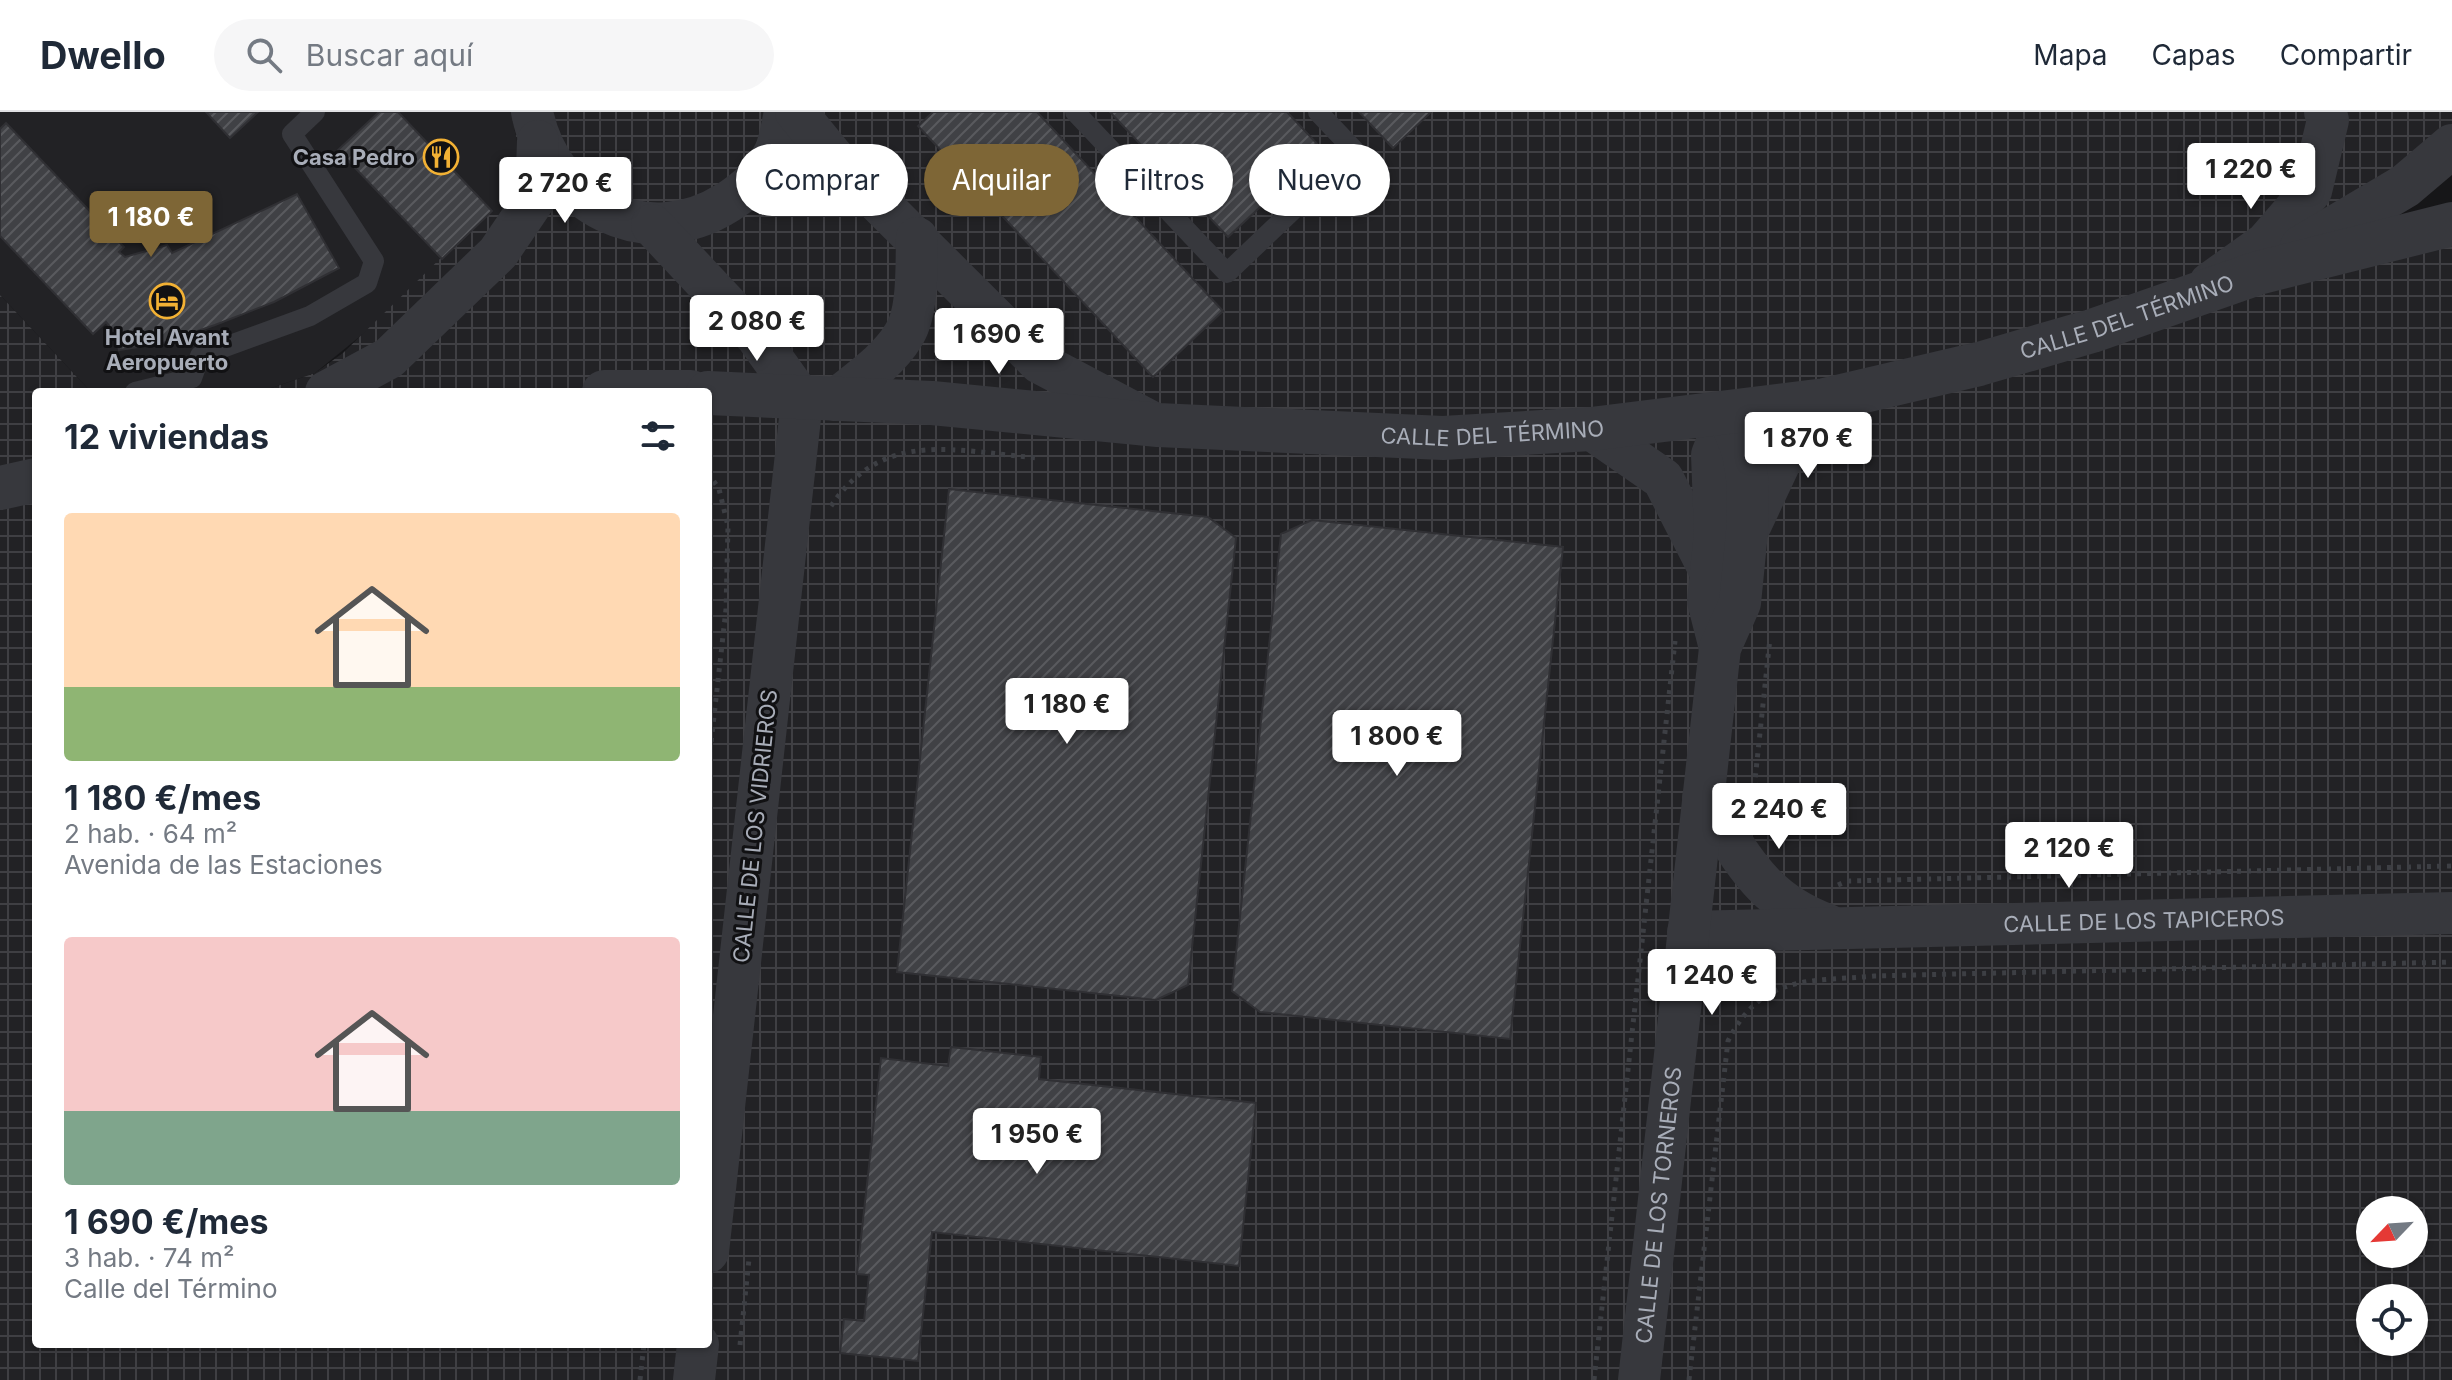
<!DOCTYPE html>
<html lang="es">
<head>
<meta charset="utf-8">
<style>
  body { margin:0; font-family:Inter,sans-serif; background:#f6f6f7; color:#1f2937; height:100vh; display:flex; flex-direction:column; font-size:30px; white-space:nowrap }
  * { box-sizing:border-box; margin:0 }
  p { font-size:26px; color:#747a83 }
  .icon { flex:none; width:44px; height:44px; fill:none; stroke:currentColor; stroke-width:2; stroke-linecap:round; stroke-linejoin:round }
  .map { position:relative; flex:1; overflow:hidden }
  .panel { position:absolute; left:32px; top:276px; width:680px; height:960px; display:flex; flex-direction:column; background:#fff; border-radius:8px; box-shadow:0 2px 6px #0004 }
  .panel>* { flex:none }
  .hud { position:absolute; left:736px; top:32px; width:760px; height:72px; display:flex; gap:16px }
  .needle { width:52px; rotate:245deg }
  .controls { position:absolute; left:2356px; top:1084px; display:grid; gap:16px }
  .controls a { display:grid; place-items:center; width:72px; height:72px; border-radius:50%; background:#fff; box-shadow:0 2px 6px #0004; font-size:40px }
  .price { position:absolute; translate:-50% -68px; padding:0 18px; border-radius:8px; background:#fff; color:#222; font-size:26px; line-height:52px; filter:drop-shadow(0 2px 4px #0008) }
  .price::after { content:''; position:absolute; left:50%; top:48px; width:24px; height:18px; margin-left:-12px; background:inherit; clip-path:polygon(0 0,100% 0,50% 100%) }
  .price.on { background:#7e6636; color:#fff }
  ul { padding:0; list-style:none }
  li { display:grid; align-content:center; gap:16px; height:424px; padding:0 32px }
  li span { display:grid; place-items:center; height:248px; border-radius:8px; color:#555 }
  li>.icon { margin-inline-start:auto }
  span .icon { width:144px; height:144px; fill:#fffc; stroke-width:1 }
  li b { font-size:34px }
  h2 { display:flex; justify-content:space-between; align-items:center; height:96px; padding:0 32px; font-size:34px }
  .pill { padding:0 28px; border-radius:36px; background:#fff; box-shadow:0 2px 6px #0004; font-size:28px; line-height:72px }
  .pill.on { background:#7e6636; color:#fff }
  header { display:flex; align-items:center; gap:48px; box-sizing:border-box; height:112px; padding:0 40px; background:#fff; border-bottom:2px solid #e0e1e3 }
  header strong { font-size:38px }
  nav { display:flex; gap:44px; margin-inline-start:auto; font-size:28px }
  .search { width:560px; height:72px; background:#f6f6f7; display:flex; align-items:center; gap:20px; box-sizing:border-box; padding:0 28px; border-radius:44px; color:#747a83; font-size:30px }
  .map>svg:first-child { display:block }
</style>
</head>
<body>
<header>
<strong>Dwello</strong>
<div class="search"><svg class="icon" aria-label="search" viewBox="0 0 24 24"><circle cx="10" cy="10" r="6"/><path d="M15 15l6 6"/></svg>Buscar aquí</div>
<nav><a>Mapa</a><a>Capas</a><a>Compartir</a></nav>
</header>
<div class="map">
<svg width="2452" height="1268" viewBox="0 0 2452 1268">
  <defs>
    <pattern id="industrial-grid" width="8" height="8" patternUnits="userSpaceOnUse" patternTransform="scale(2)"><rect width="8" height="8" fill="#222225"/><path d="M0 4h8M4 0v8" fill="none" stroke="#3f3f43"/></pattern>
    <pattern id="building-hatch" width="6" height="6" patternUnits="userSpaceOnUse" patternTransform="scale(2)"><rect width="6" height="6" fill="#404145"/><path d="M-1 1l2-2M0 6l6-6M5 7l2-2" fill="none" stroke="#595a5e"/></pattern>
  </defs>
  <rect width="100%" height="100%" fill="#161618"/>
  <path fill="#222225" d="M0,0H511L521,48L516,73L492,99L374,213L315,261L260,280H91L0,183Z"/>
  <path fill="url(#industrial-grid)" fill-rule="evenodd" d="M511,0H2452V34L2261,159L2452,112V1268H0V183L91,280H36V1232H708V280H260L315,261L343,241L516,73L521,48ZM2370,1098H2414V1142H2370ZM2370,1186H2414V1230H2370Z"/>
  <path fill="url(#building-hatch)" stroke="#303034" stroke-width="2" d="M206,0H258L230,26Z
    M379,0H398L492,99L442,147L338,38Z
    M933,0H1037L1223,199L1153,265L918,14Z
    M1110,0H1287L1322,37L1228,125Z
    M1359,0H1431L1393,36Z
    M6,11L124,135L119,140L125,145L167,133L172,141L297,82L339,156L274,190L215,213L163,231L119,238L116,222L106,210L93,222L0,124V17Z
    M949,377L1208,405L1236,426L1188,873L1156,888L897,860Z
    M1312,408L1563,435L1510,927L1260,900L1232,879L1281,422Z
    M951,935L1041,945L1039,967L1256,991L1239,1154L932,1120L918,1249L840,1241L844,1207L864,1209L869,1163L857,1162L881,946L948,954Z"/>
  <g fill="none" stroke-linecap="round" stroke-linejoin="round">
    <path stroke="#3d3f44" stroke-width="5" stroke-dasharray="4 6" stroke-linecap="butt" d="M708,361L719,377L728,414L726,497L708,658
      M831,394C884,315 958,340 1039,346
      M1758,695L1755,668L1770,526
      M1838,773L1847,769L2452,754
      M740,1233L749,1147
      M640,1268L644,1232
      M1594,1268L1675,529
      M1689,1268L1728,929C1762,862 1808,870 1874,864L2452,850"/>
    <path stroke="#37383d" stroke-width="20" d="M1075,0L1227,161L1355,39L1318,0
      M135,280L192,266L200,244L310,204L367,171L374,149L292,22L315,0"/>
    <g stroke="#37383d" stroke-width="42">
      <path d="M532,0C551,92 645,143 728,90C747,78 764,62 774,42C780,30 782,13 785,0"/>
      <path d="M796,0L833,45L1040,251L1157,313"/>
      <path d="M652,113L757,225L802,288L708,1140"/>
      <path d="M2210,171L2266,131L2311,79L2328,8L2325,0"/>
      <path d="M326,280L389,246L498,141L536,85L538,29"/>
      <path d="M835,288C858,269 887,250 903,224C919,201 916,153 917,126"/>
      <path d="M1591,317L1663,367L1710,459"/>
      <path d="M1751,412L1790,329L1825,288"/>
      <path d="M1720,536L1708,489L1715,421L1712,343L1728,302"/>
      <path d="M1703,686C1742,744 1759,788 1828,813"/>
      <path id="s1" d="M1688,820L2452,801"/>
      <path d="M694,1268L698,1232"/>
      <path id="s2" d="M1639,1268L1720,536L1740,491L1747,420L1748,372L1743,340L1728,302"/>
    </g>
    <g stroke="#37383d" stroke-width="44">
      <path d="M2302,135L2405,74L2452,34"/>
      <path d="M604,280H691"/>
      <path id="s3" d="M708,281L932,291L1158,313L1443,326L1591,317L1825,288L1979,252L2092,219L2258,161L2452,112"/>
      <path d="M0,376L36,368"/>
    </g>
  </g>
  <defs>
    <g id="restaurant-ring" transform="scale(1.8)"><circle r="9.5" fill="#111113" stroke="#f2b134" stroke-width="1.5"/><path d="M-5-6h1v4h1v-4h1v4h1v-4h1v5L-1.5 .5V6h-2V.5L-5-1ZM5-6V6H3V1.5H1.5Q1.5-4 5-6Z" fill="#f2b134"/></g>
    <g id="hotel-ring" transform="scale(1.8)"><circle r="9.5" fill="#111113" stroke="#f2b134" stroke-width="1.5"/><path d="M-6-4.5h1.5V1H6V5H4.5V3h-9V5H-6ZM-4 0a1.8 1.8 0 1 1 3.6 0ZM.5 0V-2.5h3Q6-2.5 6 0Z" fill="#f2b134"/></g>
  </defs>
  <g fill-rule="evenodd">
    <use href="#restaurant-ring" x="441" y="45"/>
    <use href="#hotel-ring" x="167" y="189"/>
  </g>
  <g text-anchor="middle" stroke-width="6" stroke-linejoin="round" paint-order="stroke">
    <g font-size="22" font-weight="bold" fill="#a8adb8" stroke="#111113" text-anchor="end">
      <text x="415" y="53">Casa Pedro</text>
      <text x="167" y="233" text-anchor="middle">Hotel Avant<tspan x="167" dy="25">Aeropuerto</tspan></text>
    </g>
    <g font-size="22" fill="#a8adb8" stroke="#111113">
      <text dy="8" stroke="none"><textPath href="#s3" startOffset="1434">CALLE DEL TÉRMINO</textPath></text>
      <text dy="8" stroke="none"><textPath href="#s3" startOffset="786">CALLE DEL TÉRMINO</textPath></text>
      <text transform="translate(755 714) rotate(-84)" y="8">CALLE DE LOS VIDRIEROS</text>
      <text dy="8" stroke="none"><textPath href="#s1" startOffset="456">CALLE DE LOS TAPICEROS</textPath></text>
      <text dy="8" stroke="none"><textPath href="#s2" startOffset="176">CALLE DE LOS TORNEROS</textPath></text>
    </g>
  </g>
</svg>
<div class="controls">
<a><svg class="needle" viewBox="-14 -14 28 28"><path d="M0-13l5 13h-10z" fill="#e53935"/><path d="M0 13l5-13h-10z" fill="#747a83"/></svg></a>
<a><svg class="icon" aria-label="locate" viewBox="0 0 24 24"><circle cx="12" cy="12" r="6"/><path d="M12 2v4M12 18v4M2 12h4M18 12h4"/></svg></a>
</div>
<b class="price" style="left:2251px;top:99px">1 220 €</b>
<b class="price" style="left:565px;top:113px">2 720 €</b>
<b class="price on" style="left:151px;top:147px">1 180 €</b>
<b class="price" style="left:757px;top:251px">2 080 €</b>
<b class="price" style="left:999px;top:264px">1 690 €</b>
<b class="price" style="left:1808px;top:368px">1 870 €</b>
<b class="price" style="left:1067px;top:634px">1 180 €</b>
<b class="price" style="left:1397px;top:666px">1 800 €</b>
<b class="price" style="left:1779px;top:739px">2 240 €</b>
<b class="price" style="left:2069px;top:778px">2 120 €</b>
<b class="price" style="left:1712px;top:905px">1 240 €</b>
<b class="price" style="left:1037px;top:1064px">1 950 €</b>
<div class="hud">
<a class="pill">Comprar</a>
<a class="pill on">Alquilar</a>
<a class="pill">Filtros</a>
<a class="pill">Nuevo</a>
</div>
<section class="panel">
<h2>12 viviendas<svg class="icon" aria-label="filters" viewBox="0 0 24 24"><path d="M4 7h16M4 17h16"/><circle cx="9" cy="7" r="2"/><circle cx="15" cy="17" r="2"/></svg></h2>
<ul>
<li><span style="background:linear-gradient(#ffd9b3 70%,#8fb573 0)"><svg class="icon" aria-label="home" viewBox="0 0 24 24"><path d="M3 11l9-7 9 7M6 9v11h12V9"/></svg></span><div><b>1 180 €/mes</b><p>2 hab. · 64 m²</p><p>Avenida de las Estaciones</p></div></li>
<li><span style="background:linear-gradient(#f6c9c9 70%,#7fa58c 0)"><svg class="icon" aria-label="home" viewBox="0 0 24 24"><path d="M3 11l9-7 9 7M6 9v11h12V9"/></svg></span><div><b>1 690 €/mes</b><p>3 hab. · 74 m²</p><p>Calle del Término</p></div></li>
</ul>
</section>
</div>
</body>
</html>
